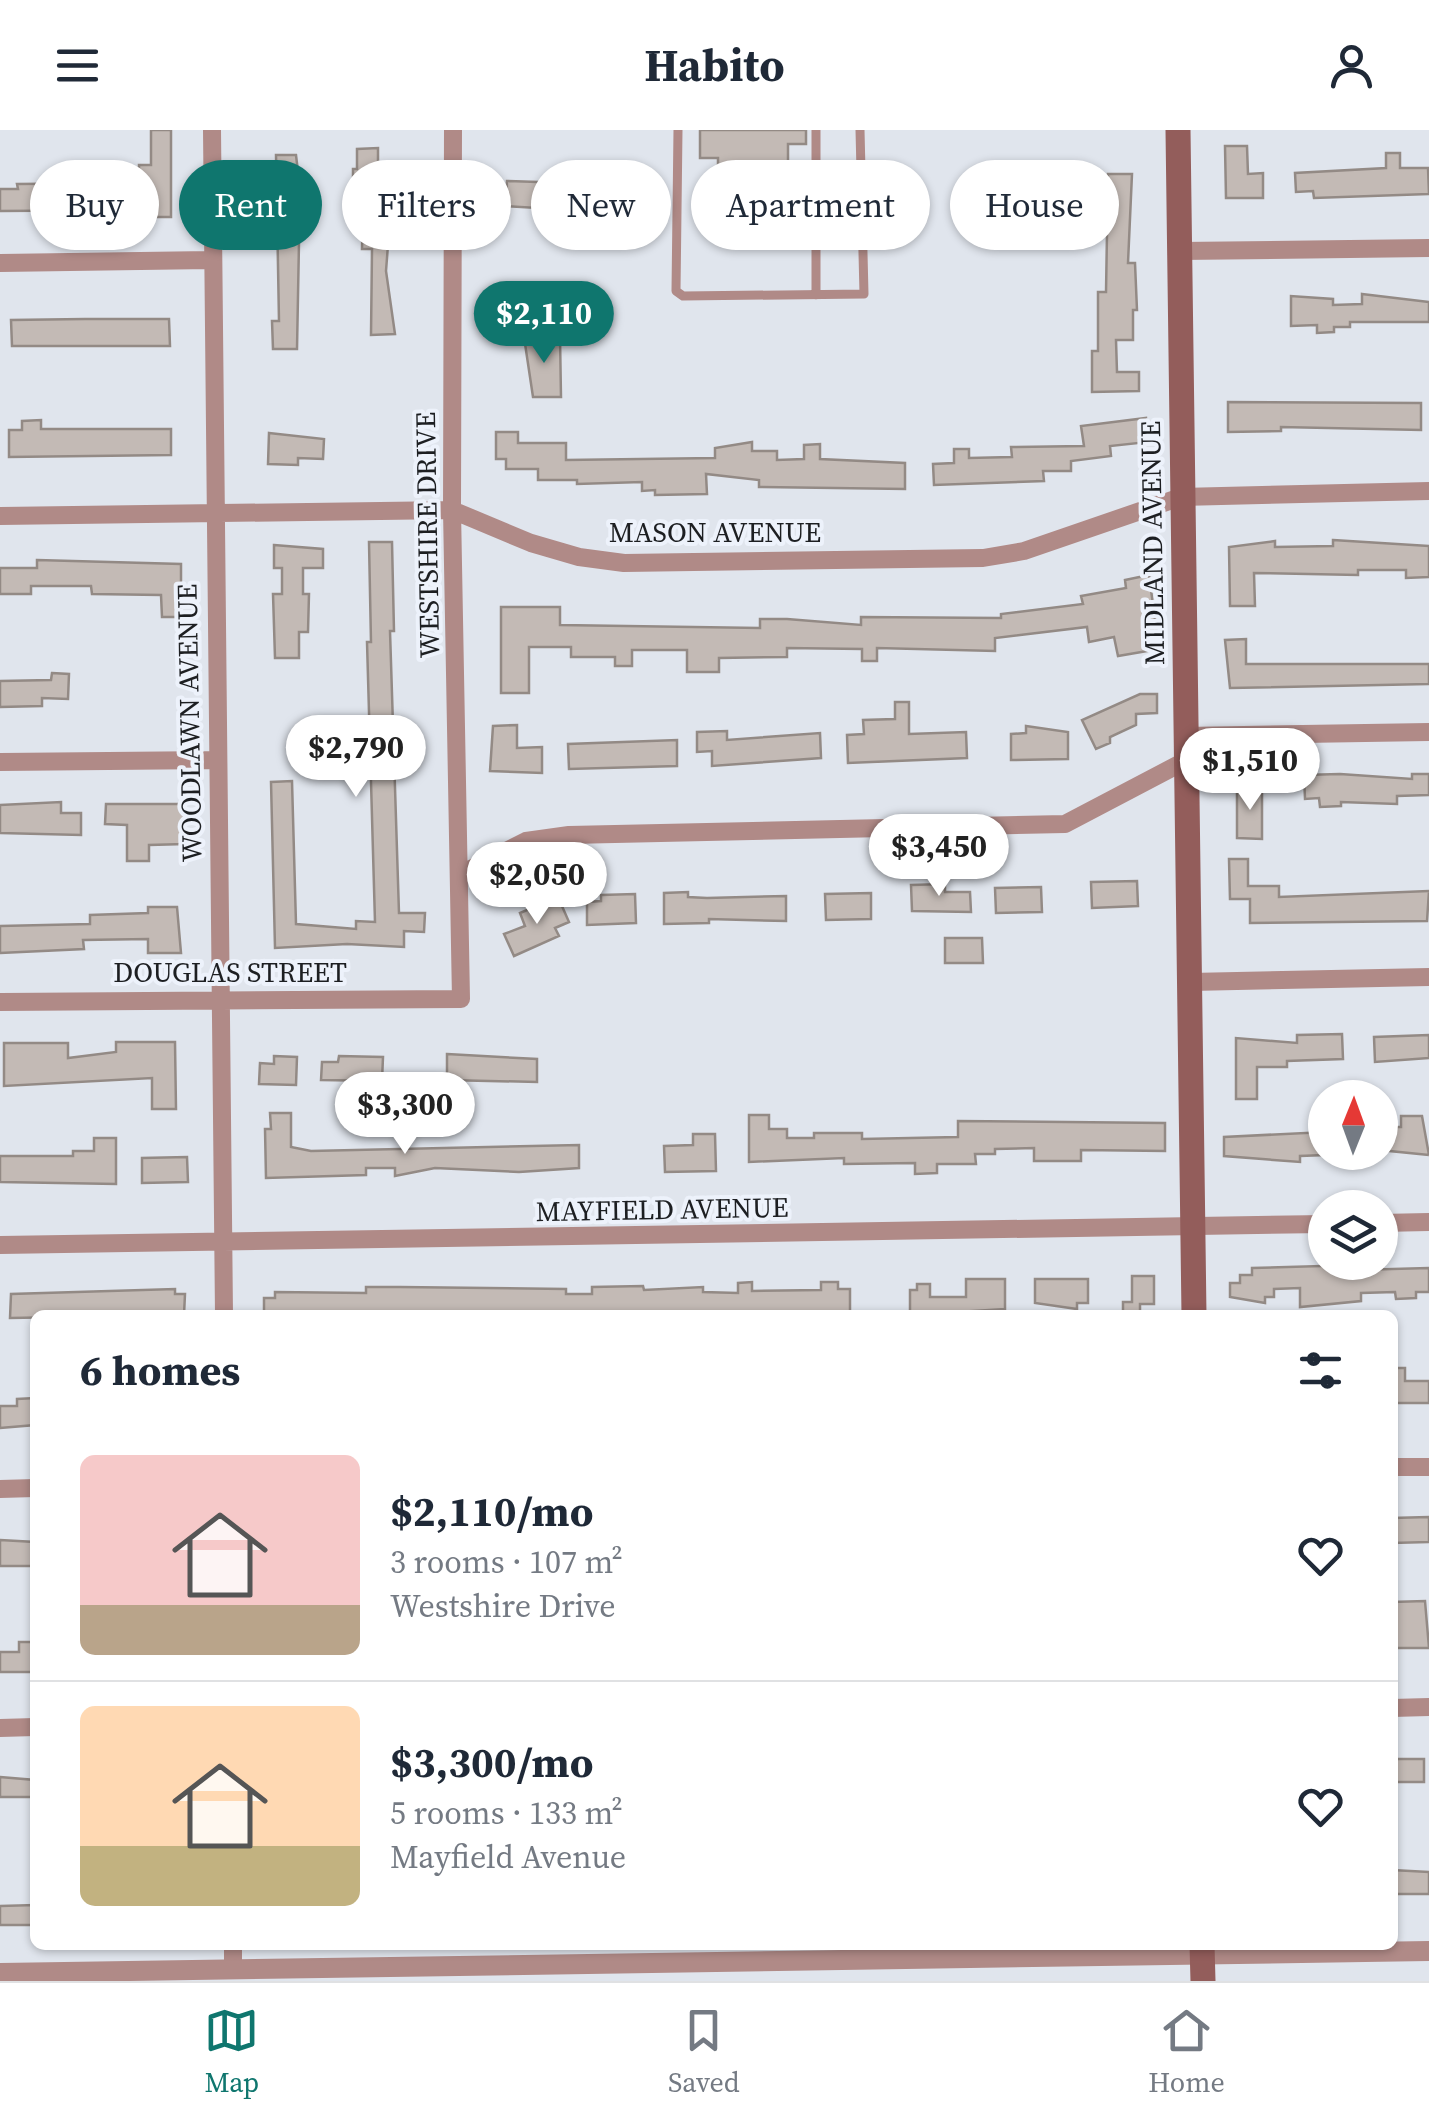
<!DOCTYPE html>
<html lang="en">
<head>
<meta charset="utf-8">
<style>
  body { margin:0; font-family:"Source Serif 4",serif; background:#f2f2f3; color:#1f2937; height:100vh; display:flex; flex-direction:column; font-size:38px; white-space:nowrap }
  * { box-sizing:border-box; margin:0 }
  p { font-size:32px; color:#747a83 }
  .icon { flex:none; width:55px; height:55px; fill:none; stroke:currentColor; stroke-width:2; stroke-linecap:round; stroke-linejoin:round }
  .map { position:relative; flex:1; overflow:hidden }
  .details { position:absolute; left:30px; top:1180px; width:1368px; height:640px; display:flex; flex-direction:column; background:#fff; border-radius:15px; box-shadow:0 2px 8px #0004 }
  .details>* { flex:none }
  .guide { position:absolute; left:30px; top:30px; width:1370px; height:90px; display:flex; gap:20px }
  .needle { width:65px; rotate:1deg }
  .tools { position:absolute; left:1308px; top:950px; display:grid; gap:20px }
  .tools a { display:grid; place-items:center; width:90px; height:90px; border-radius:50%; background:#fff; box-shadow:0 2px 8px #0004; font-size:50px }
  .price { position:absolute; translate:-50% -85px; padding:0 22px; border-radius:35px; background:#fff; color:#222; font-size:32px; line-height:65px; filter:drop-shadow(0 2px 5px #0008) }
  .price::after { content:''; position:absolute; left:50%; top:60px; width:30px; height:22px; margin-left:-15px; background:inherit; clip-path:polygon(0 0,100% 0,50% 100%) }
  .price.on { background:#0f766e; color:#fff }
  ul { padding:0; list-style:none }
  li { display:flex; align-items:center; gap:30px; height:250px; padding:0 50px }
  li+li { border-top:2px solid #e0e1e3 }
  li span { display:grid; place-items:center; flex:none; width:280px; height:200px; border-radius:15px; color:#555 }
  li>.icon { margin-inline-start:auto }
  span .icon { width:120px; height:120px; fill:#fffc; stroke-width:1 }
  li b { font-size:42px }
  h2 { display:flex; justify-content:space-between; align-items:center; height:120px; padding:0 50px; font-size:42px }
  .tag { padding:0 35px; border-radius:45px; background:#fff; box-shadow:0 2px 8px #0004; font-size:35px; line-height:90px }
  .tag.on { background:#0f766e; color:#fff }
  header { display:flex; justify-content:space-between; align-items:center; height:130px; padding:0 50px; background:#fff; font-size:45px; font-weight:700 }
  .menu { display:flex; justify-content:space-around; align-items:center; height:140px; border-top:2px solid #e0e1e3; background:#fff; font-size:28px; color:#747a83 }
  .menu a { display:grid; justify-items:center; gap:5px }
  .menu .on { color:#0f766e }
  .map>svg:first-child { display:block }
</style>
</head>
<body>
<header><svg class="icon" aria-label="menu" viewBox="0 0 24 24"><path d="M4 6h16M4 12h16M4 18h16"/></svg>Habito<svg class="icon" aria-label="person" viewBox="0 0 24 24"><circle cx="12" cy="8" r="4"/><path d="M4 21q1-7 8-7t8 7"/></svg></header>
<div class="map">
<svg width="1429" height="1851" viewBox="0 0 1429 1851">
  <rect width="100%" height="100%" fill="#e0e5ed"/>
  <path fill="#c3bab5" stroke="#938a85" stroke-width="2.5" d="M151,0H171V87H140V80L0,81V59H18L17,54L139,53V35H151Z
    M700,0H806V14H788V45L718,46V28H700Z
    M1225,16H1247L1248,44L1263,43V68H1226Z
    M378,18V37H388L389,50H393L386,141L395,204L371,205L372,119H362L363,71H353V39H357V19Z
    M1386,23H1400V38H1428L1429,64L1314,68L1313,61L1296,62L1295,43L1386,38Z
    M276,25H296L300,59L297,219H273L272,191H279Z
    M1108,44H1132L1128,133H1135L1137,180H1133V210H1116L1117,242H1139V261L1092,262V221H1098V162H1106Z
    M507,51L538,52L537,78L506,76Z
    M546,68H572V88L545,87Z
    M1362,164L1429,172V192H1350V197H1334V202L1317,203V195L1291,196V166L1333,169V175L1362,174Z
    M85,189H169L170,216H12L11,190Z
    M524,207H560L561,267H533Z
    M1228,272L1421,273V300L1281,297V301L1228,302Z
    M1146,288L1148,312L1110,316L1111,326L1071,331V341H1043L1044,351L934,355L933,334L954,333V319H969V328L1012,327L1011,317L1084,316L1081,296Z
    M41,290V299H171V325L9,327V300H22V291Z
    M496,302H518V313H566V330L715,328V318L752,312V321H777V330L804,329V315L820,314V329L905,333V359L759,357V350L706,344L707,364L655,365V360L642,361V352L577,354V350H538V339H506V329H496Z
    M269,303L324,309L323,329L298,328V335L268,334Z
    M1333,410L1429,416V447L1406,448V440H1358V445L1254,443L1255,476H1230L1229,417L1275,411V417L1333,416Z
    M369,412H392L394,501H390L399,783H425L424,802L404,801V817L347,814L275,818L271,652L292,651L296,794L356,799V791L375,792L367,512H371Z
    M274,415L323,419V438H303V464H309L308,502H299V528H275L273,464H282V438H274Z
    M37,430L181,434V487H162L161,465L92,464L91,456H31V464H0V438H37Z
    M1149,445L1159,519L1118,526L1114,507L1089,512L1087,497L995,508V521L877,518V531H862V519L787,518V527L719,528V542H687V520H632V536H615V527H571V517H529V563H501V477H560V495L760,498V489H787L861,495V487L1001,488V484L1083,474L1081,466L1126,458L1125,450Z
    M1246,509V534H1429V554L1230,558L1225,510Z
    M52,543L69,544L68,569L42,568V576L0,577V551L51,550Z
    M1140,564H1157V583L1136,584V595L1110,607V613L1096,619L1082,590Z
    M895,572H909V604L966,602L967,628L848,633L847,605L864,604L863,590L895,589Z
    M517,595V618L542,617V643L490,641L493,596Z
    M1026,596L1068,602V629L1011,630V604L1026,603Z
    M727,601V610L820,603L821,628L712,636V621L697,622V602Z
    M677,610V636L569,639L568,614Z
    M1340,644L1412,649V644H1429V665L1397,666V674L1341,672V676L1320,677L1319,668L1305,669L1304,645Z
    M1237,658H1262V709L1237,708Z
    M61,672V683H81V705L0,703V675Z
    M106,674H184L185,714L149,715V731H127V695L105,694Z
    M1229,729H1248V756H1279V767L1429,761L1427,791L1250,793V769H1230Z
    M1137,751L1138,776L1092,778L1091,752Z
    M945,754V762H970L971,782L912,781L911,755Z
    M1041,757L1042,782L996,783L995,758Z
    M688,762V767L707,768L786,766V791L709,789V793L664,794V763Z
    M871,763V789L826,790L825,764Z
    M635,764L636,793L587,795V772L601,771V765Z
    M558,767L569,792L555,798L559,806L514,826L504,804L525,796L520,783Z
    M148,777H177L181,823H148V809L83,810L84,819L0,823V796L90,794V785L148,783Z
    M945,808H982L983,833H945Z
    M1342,904L1343,929L1287,931V937H1257V969H1236V908L1297,913V905Z
    M1429,905V928L1375,932L1374,907Z
    M116,912H175L176,979H152V948L4,956V913H68V928L116,922Z
    M447,924L537,929V952L447,950Z
    M274,926L297,927L296,955L259,954L260,933L274,934Z
    M339,926L383,927L382,951L321,950L322,932H338Z
    M270,983H291V1017L311,1021L579,1015V1038L519,1042L435,1038L395,1046V1038H366V1045L266,1048L265,999H271Z
    M749,985H769V999H787V1008H814V1003H862V1009L958,1007V991L1165,993V1021L1081,1020V1031H1034V1018L995,1019V1024H975L976,1034H937V1043L915,1044V1033L844,1034V1028L749,1032Z
    M1401,986H1422L1429,1025L1380,1020V997H1401Z
    M1325,1002V1025L1300,1026V1032L1224,1026V1007Z
    M693,1004H715L716,1041L665,1042L664,1016L693,1015Z
    M94,1008H116V1054L0,1052V1026H73V1021H94Z
    M187,1027L188,1052L142,1053V1028Z
    M1356,1135V1140L1429,1138V1162H1416V1168L1396,1169L1395,1162L1361,1163V1171L1300,1177V1158L1274,1159V1167H1265V1173L1230,1167V1153H1240V1145H1252V1138Z
    M1132,1146H1154V1174H1140V1185H1123V1172H1132Z
    M966,1149H1005V1179L910,1185V1160H917V1154H930V1167H966Z
    M1035,1149H1088V1173H1077V1179L1035,1173Z
    M752,1152V1161L821,1160V1152H838V1159H850V1183L264,1185V1168H275V1162L366,1163V1157H400L566,1159V1164H592V1157L643,1156L644,1160L703,1157V1162L738,1163V1153Z
    M175,1159V1164H185L184,1185L10,1188L11,1164Z
    M1392,1238H1405V1251H1429V1273H1392Z
    M35,1268V1295L0,1298V1276H17V1269Z
    M1429,1387V1412L1392,1413V1388Z
    M0,1410L35,1412V1436H0Z
    M1425,1471L1429,1518H1392V1472Z
    M19,1512H33L34,1542H0V1522H19Z
    M1395,1629H1424V1652H1395Z
    M0,1647L35,1650V1667H0Z
    M1392,1740L1429,1742V1764H1392Z
    M35,1775V1795H0V1776Z"/>
  <g fill="none" stroke-linecap="round" stroke-linejoin="round">
    <path stroke="#b08a87" stroke-width="9" d="M678,0L676,161L683,166L864,164L860,0
      M816,0V165"/>
    <path stroke="#b08a87" stroke-width="18" d="M212,0L224,1185
      M1180,121L1429,118
      M0,133L210,130
      M0,386L452,380L531,413L579,427L624,433L983,428L1024,421L1181,367L1429,361
      M1185,606L1429,602
      M0,632L216,630
      M461,744L526,711L569,705L1065,694L1185,631
      M1190,852L1429,847
      M0,872L461,869L452,380L453,0
      M1380,1093L1429,1092
      M0,1115L1325,1094
      M1392,1337H1429
      M0,1359L35,1358
      M1392,1578L1429,1577
      M0,1598L35,1597
      M233,1815V1838"/>
    <path stroke="#b08a87" stroke-width="20" d="M0,1843L1429,1821"/>
    <path stroke="#935d5b" stroke-width="25" d="M1178,0L1194,1185
      M1202,1815L1203,1851"/>
  </g>
  <g text-anchor="middle" stroke-width="8" stroke-linejoin="round" paint-order="stroke">
    <g font-size="28" fill="#1d1f22" stroke="#edf2fb">
      <text x="715" y="412">MASON AVENUE</text>
      <text transform="translate(427 405) rotate(-91)" y="10">WESTSHIRE DRIVE</text>
      <text transform="translate(1152 413) rotate(-91)" y="10">MIDLAND AVENUE</text>
      <text transform="translate(189 593) rotate(-91)" y="10">WOODLAWN AVENUE</text>
      <text x="230" y="852">DOUGLAS STREET</text>
      <text transform="translate(662 1079) rotate(-1)" y="10">MAYFIELD AVENUE</text>
    </g>
  </g>
</svg>
<div class="tools">
<a><svg class="needle" viewBox="-14 -14 28 28"><path d="M0-13l5 13h-10z" fill="#e53935"/><path d="M0 13l5-13h-10z" fill="#747a83"/></svg></a>
<a><svg class="icon" aria-label="layers" viewBox="0 0 24 24"><path d="M12 4l9 5-9 5-9-5zM3 14l9 5 9-5"/></svg></a>
</div>
<b class="price on" style="left:544px;top:236px">$2,110</b>
<b class="price" style="left:356px;top:670px">$2,790</b>
<b class="price" style="left:1250px;top:683px">$1,510</b>
<b class="price" style="left:939px;top:769px">$3,450</b>
<b class="price" style="left:537px;top:797px">$2,050</b>
<b class="price" style="left:405px;top:1027px">$3,300</b>
<div class="guide">
<a class="tag">Buy</a>
<a class="tag on">Rent</a>
<a class="tag">Filters</a>
<a class="tag">New</a>
<a class="tag">Apartment</a>
<a class="tag">House</a>
</div>
<section class="details">
<h2>6 homes<svg class="icon" aria-label="filters" viewBox="0 0 24 24"><path d="M4 7h16M4 17h16"/><circle cx="9" cy="7" r="2"/><circle cx="15" cy="17" r="2"/></svg></h2>
<ul>
<li><span style="background:linear-gradient(#f6c9c9 75%,#b9a48a 0)"><svg class="icon" aria-label="home" viewBox="0 0 24 24"><path d="M3 11l9-7 9 7M6 9v11h12V9"/></svg></span><div><b>$2,110/mo</b><p>3 rooms · 107 m²</p><p>Westshire Drive</p></div><svg class="icon" aria-label="heart" viewBox="0 0 24 24"><path d="M12 20l-8-8c-3-5 5-10 8-4 3-6 11-1 8 4z"/></svg></li>
<li><span style="background:linear-gradient(#ffd9b3 70%,#c2b280 0)"><svg class="icon" aria-label="home" viewBox="0 0 24 24"><path d="M3 11l9-7 9 7M6 9v11h12V9"/></svg></span><div><b>$3,300/mo</b><p>5 rooms · 133 m²</p><p>Mayfield Avenue</p></div><svg class="icon" aria-label="heart" viewBox="0 0 24 24"><path d="M12 20l-8-8c-3-5 5-10 8-4 3-6 11-1 8 4z"/></svg></li>
</ul>
</section>
</div>
<nav class="menu">
<a class="on"><svg class="icon" aria-label="map" viewBox="0 0 24 24"><path d="M3 6l6-2 6 2 6-2v14l-6 2-6-2-6 2zM9 4v14M15 6v14"/></svg>Map</a>
<a><svg class="icon" aria-label="saved" viewBox="0 0 24 24"><path d="M7 4h10v16l-5-4-5 4z"/></svg>Saved</a>
<a><svg class="icon" aria-label="home" viewBox="0 0 24 24"><path d="M3 11l9-7 9 7M6 9v11h12V9"/></svg>Home</a>
</nav>
</body>
</html>
